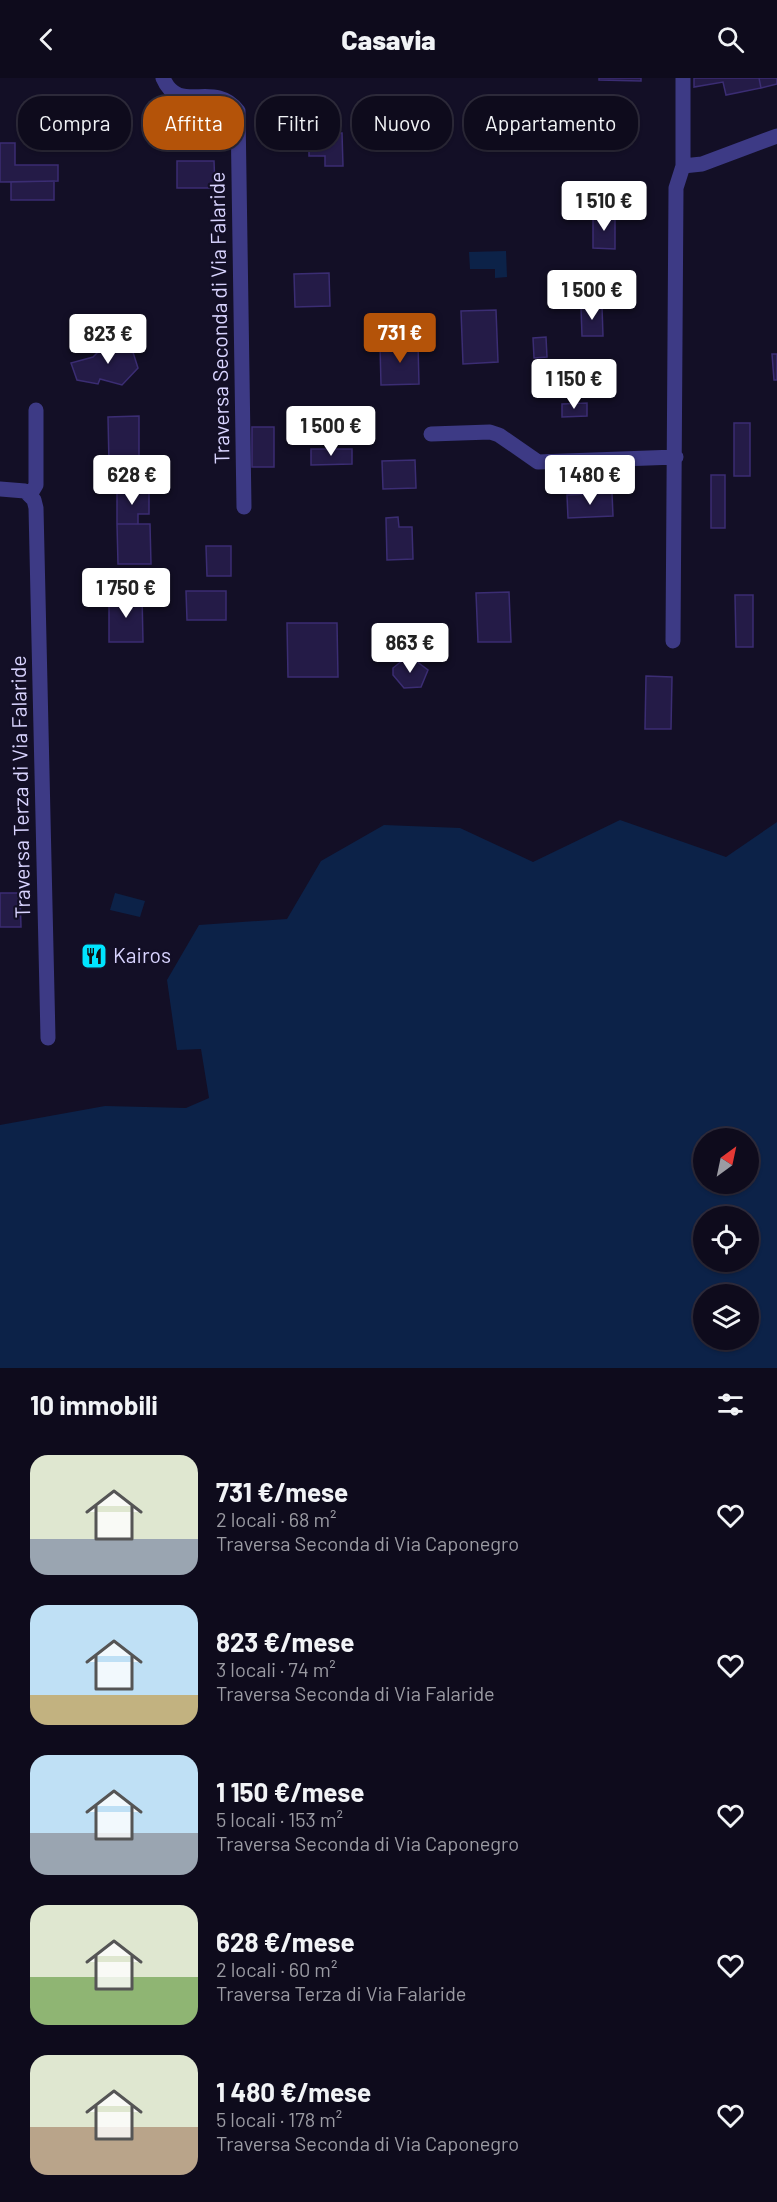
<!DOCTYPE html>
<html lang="it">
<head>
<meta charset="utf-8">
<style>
  body { margin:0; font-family:Barlow,sans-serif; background:#171425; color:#f1f3f6; height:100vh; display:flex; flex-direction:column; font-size:22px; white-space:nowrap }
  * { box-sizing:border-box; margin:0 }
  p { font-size:20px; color:#9b9ba3 }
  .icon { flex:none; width:33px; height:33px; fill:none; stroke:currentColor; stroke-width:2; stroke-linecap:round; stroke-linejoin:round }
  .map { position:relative; height:1290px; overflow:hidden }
  .sheet { display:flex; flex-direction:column; background:#0e0b1c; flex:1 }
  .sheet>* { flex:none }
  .banner { position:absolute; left:18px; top:18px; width:741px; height:54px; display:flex; gap:12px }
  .needle { width:39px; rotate:33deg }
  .fabs { position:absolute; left:693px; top:1050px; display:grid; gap:12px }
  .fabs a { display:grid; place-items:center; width:66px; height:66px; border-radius:50%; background:#0e0b1c; box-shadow:0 2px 4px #0004,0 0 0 2px #2e2b3b; font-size:30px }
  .price { position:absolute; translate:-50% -51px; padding:0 14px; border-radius:6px; background:#fff; color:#222; font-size:20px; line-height:39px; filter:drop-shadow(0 2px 3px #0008) }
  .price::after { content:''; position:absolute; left:50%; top:36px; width:18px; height:14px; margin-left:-9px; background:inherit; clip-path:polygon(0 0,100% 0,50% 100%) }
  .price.current { background:#b45309; color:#fff }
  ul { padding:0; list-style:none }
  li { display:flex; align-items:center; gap:18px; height:150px; padding:0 30px }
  li span { display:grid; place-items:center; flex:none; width:168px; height:120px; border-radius:18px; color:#555 }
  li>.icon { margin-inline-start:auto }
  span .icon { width:72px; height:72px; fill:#fffc; stroke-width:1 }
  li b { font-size:26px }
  h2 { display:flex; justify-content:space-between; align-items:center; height:72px; padding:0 30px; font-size:26px }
  .chip { padding:0 21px; border-radius:24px; background:#0e0b1c; box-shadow:0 2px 4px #0004,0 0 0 2px #2e2b3b; font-size:21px; line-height:54px }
  .chip.current { background:#b45309; color:#fff }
  header { display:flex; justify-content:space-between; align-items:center; height:78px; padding:0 30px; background:#0e0b1c; font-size:27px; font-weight:800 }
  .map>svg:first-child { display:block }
</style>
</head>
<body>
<header><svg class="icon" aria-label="back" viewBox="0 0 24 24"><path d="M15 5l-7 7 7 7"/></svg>Casavia<svg class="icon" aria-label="search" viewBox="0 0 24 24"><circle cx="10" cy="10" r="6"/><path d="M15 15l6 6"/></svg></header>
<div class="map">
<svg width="777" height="1290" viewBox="0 0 777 1290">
  <rect width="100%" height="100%" fill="#130f26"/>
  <path fill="#0c2248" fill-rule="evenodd" d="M506,173L507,199L495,200V191H470L469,174Z
    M620,742L726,779L777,744V1290H0V1047L105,1028L186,1030L209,1020L201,971L177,972L167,902L199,847L287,841L321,783L384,747L460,750L533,784ZM748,1060V1106H704V1060ZM748,1138V1184H704V1138ZM748,1216V1262H704V1216Z
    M115,815L145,823L140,839L110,832Z"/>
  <path fill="#241b47" stroke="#3b2d73" stroke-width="1.5" d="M599,0H641V3L599,2Z
    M694,0H759L761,10L726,17L723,4L694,9Z
    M759,0H777V6L761,10Z
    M309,55H342L343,88H325V78H309Z
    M0,65H15V87H58V103L0,104Z
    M177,83H214L215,110H177Z
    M54,103V122H11V104Z
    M593,138H615V171L593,170Z
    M329,195L330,228L295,229L294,196Z
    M602,228L603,258H582L581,229Z
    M496,232L498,284L463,286L461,233Z
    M546,259L547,279L534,280L533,260Z
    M109,263L131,268L138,290L122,307L100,301L98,306L77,302L71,285L93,279Z
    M418,265L419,306L381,307L380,267Z
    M772,276H777V302H774Z
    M587,325V338L562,339V326Z
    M139,338V386H109L108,339Z
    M734,345H750V398H734Z
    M252,349H274V389H252Z
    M311,371H352V386L311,387Z
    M415,382L416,410L383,411L382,383Z
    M711,397H725V450H711Z
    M149,413V436H138V446H117V414Z
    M612,415L613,438L568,440L567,417Z
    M398,439L399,449H412L413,481L387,482L386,440Z
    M117,446H150L151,486H118Z
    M206,468H231V498H207Z
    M186,513H226V542H187Z
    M509,514L511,564H478L476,515Z
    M109,517H142L143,564H109Z
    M735,517H753V569H736Z
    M287,545H337L338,599H288Z
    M403,582L416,583L428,592L421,609L404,610L393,597V590Z
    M646,598L672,599L671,651H645Z
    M0,815H20L21,849H0Z"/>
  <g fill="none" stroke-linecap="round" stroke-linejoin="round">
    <path stroke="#3d3a85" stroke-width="15" d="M163,0C179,38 214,1 238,33L244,429
      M683,88L702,86L777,58
      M431,356L490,354L499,357L538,384L676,379
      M0,411L25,413L34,422L36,430L48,960
      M30,417L36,407V332
      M673,563L676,110L683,88V0"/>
  </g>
  <defs>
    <g id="restaurant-square" transform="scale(1.35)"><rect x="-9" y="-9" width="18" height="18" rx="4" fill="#00e5ff" stroke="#130f26"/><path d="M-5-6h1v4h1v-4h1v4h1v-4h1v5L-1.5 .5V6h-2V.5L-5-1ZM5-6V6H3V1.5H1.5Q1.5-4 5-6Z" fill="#111"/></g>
  </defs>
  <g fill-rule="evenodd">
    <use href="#restaurant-square" x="94" y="878"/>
  </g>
  <g text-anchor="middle" stroke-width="4.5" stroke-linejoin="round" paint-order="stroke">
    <g font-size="21" fill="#d9d4ff" stroke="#130f26">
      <text transform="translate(220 240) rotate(-91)" y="7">Traversa Seconda di Via Falaride</text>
      <text transform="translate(21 709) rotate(-91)" y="7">Traversa Terza di Via Falaride</text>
    </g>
    <g font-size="21" fill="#d9d4ff" stroke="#130f26" text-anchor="start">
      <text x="113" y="885">Kairos</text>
    </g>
  </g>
</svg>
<div class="fabs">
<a><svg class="needle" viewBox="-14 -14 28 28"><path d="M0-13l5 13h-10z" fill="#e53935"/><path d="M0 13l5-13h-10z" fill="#9b9ba3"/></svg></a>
<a><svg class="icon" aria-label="locate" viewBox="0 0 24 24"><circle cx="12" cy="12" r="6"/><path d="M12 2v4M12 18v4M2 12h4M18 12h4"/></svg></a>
<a><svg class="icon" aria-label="layers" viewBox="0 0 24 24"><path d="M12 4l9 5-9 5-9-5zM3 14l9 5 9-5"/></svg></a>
</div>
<b class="price" style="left:604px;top:154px">1 510 €</b>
<b class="price" style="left:592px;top:243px">1 500 €</b>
<b class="price current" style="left:400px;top:286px">731 €</b>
<b class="price" style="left:108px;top:287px">823 €</b>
<b class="price" style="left:574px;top:332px">1 150 €</b>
<b class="price" style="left:331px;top:379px">1 500 €</b>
<b class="price" style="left:132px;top:428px">628 €</b>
<b class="price" style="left:590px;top:428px">1 480 €</b>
<b class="price" style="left:126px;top:541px">1 750 €</b>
<b class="price" style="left:410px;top:596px">863 €</b>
<div class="banner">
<a class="chip">Compra</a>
<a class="chip current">Affitta</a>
<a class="chip">Filtri</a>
<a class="chip">Nuovo</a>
<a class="chip">Appartamento</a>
</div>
</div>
<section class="sheet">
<h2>10 immobili<svg class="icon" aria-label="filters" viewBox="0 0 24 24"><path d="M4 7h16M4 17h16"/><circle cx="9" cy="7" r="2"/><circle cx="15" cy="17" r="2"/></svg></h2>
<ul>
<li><span style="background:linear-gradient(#dfe7d0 70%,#9aa5b1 0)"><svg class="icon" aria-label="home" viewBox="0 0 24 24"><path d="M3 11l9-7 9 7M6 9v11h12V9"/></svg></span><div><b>731 €/mese</b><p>2 locali · 68 m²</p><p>Traversa Seconda di Via Caponegro</p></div><svg class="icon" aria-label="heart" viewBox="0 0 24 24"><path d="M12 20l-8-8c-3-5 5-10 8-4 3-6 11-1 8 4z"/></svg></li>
<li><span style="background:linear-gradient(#bfe0f5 75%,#c2b280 0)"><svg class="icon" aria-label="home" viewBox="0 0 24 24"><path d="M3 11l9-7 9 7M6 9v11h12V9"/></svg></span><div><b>823 €/mese</b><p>3 locali · 74 m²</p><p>Traversa Seconda di Via Falaride</p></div><svg class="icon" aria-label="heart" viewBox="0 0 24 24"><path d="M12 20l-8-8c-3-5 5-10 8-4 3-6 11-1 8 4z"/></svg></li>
<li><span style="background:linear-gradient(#bfe0f5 65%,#9aa5b1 0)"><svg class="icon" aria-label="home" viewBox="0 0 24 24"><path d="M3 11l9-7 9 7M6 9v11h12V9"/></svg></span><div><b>1 150 €/mese</b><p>5 locali · 153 m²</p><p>Traversa Seconda di Via Caponegro</p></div><svg class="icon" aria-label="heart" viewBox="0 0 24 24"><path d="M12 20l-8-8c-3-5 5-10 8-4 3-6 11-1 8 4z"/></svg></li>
<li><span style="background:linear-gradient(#dfe7d0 60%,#8fb573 0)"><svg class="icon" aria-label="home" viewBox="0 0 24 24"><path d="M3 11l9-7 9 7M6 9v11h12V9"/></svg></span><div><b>628 €/mese</b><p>2 locali · 60 m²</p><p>Traversa Terza di Via Falaride</p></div><svg class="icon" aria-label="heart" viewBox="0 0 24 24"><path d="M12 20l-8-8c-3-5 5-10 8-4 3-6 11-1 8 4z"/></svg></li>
<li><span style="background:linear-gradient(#dfe7d0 60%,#b9a48a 0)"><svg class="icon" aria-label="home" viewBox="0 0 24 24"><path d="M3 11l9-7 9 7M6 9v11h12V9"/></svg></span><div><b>1 480 €/mese</b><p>5 locali · 178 m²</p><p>Traversa Seconda di Via Caponegro</p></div><svg class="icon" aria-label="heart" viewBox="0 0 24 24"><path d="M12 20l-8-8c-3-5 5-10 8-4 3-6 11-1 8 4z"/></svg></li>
</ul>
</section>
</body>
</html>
